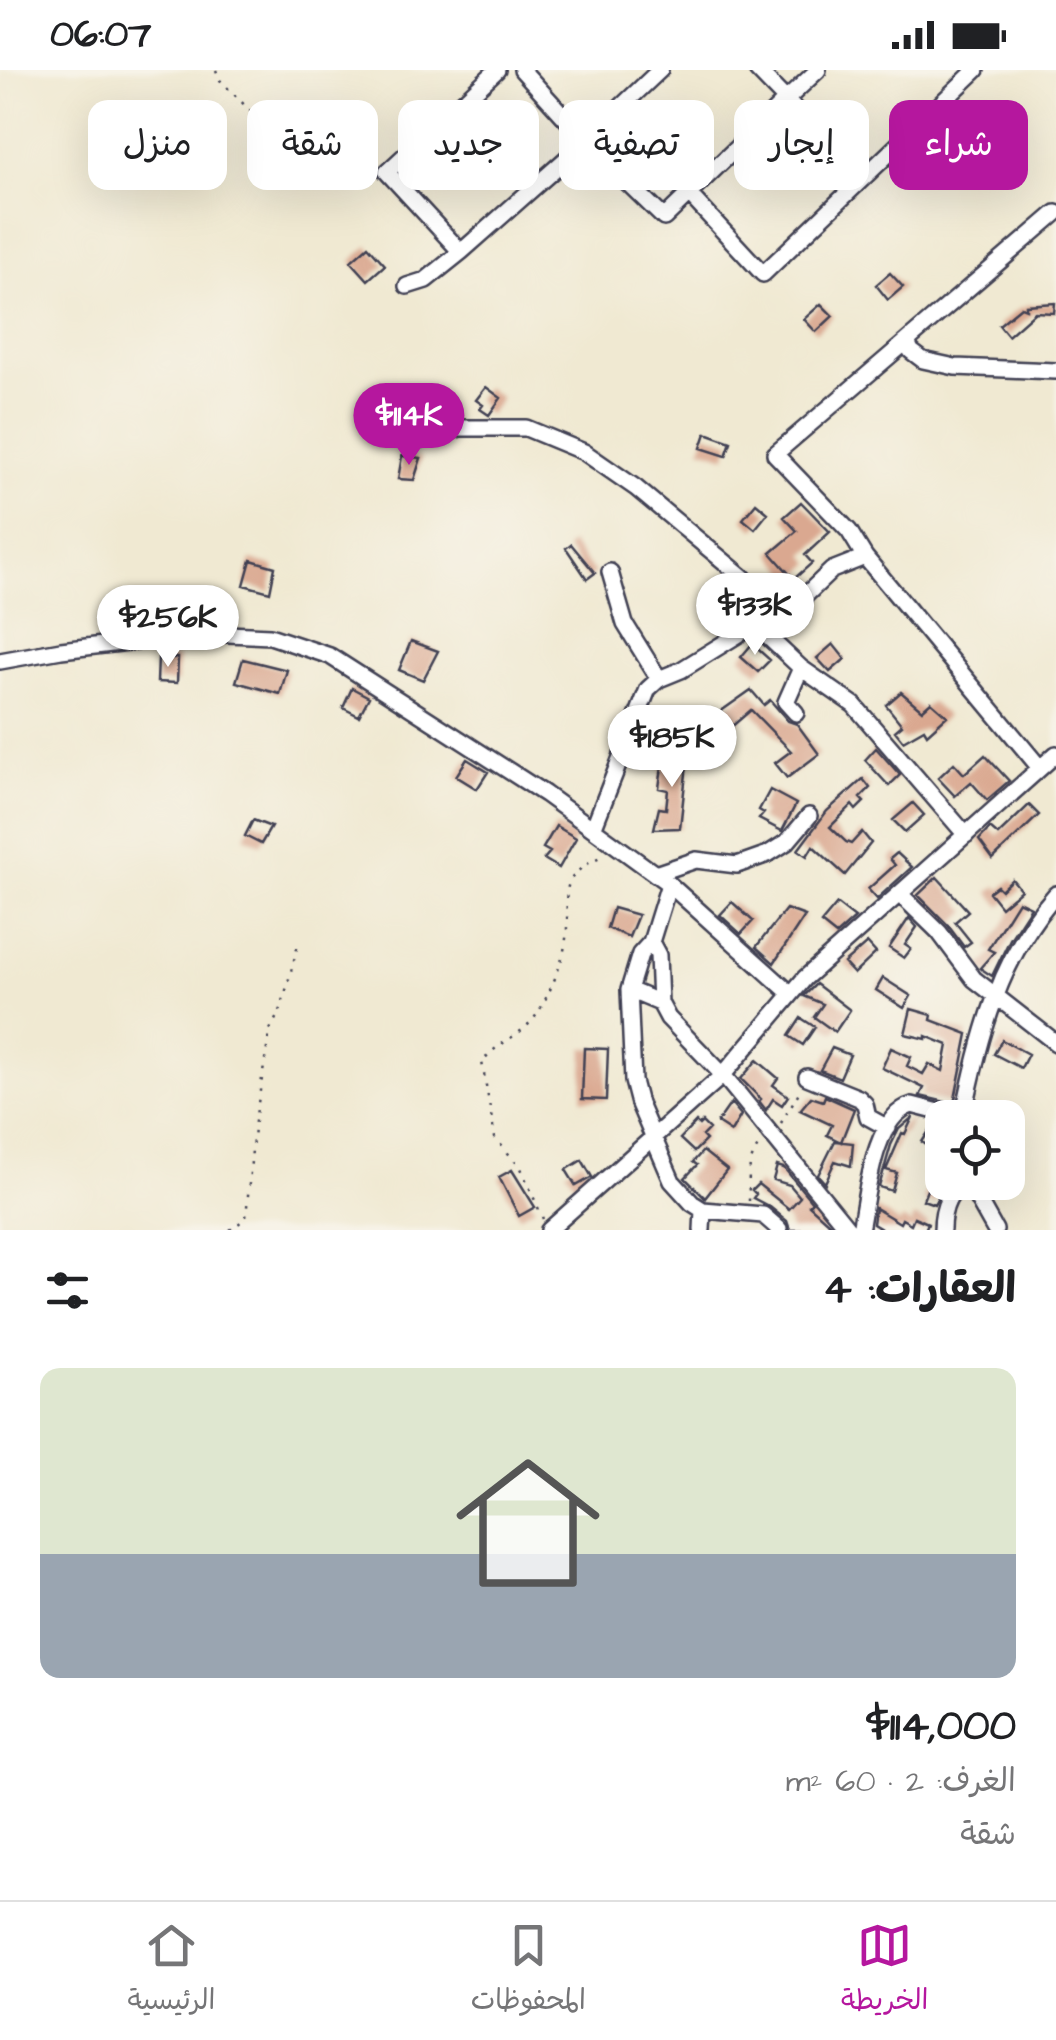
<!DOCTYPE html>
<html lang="ar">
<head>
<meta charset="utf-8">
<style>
  body { margin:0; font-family:"Architects Daughter","Playpen Sans Arabic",sans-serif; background:#f2f2f2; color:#202124; direction:rtl; height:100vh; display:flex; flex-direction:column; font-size:38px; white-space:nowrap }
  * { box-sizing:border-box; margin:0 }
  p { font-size:32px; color:#757577 }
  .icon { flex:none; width:55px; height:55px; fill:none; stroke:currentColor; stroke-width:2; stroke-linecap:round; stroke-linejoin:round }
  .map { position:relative; height:1160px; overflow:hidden; direction:ltr }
  .panel { display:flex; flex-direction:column; background:#fff; flex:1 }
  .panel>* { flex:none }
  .top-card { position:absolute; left:30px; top:30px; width:998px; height:90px; direction:rtl; display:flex; gap:20px }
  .buttons { position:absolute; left:925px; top:1030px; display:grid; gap:20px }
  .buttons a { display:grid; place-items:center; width:100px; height:100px; border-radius:20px; background:#fff; box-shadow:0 10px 40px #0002; font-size:50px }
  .price { position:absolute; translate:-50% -85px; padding:0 22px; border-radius:35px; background:#fff; color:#222; font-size:32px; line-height:65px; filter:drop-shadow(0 2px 5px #0008) }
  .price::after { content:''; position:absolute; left:50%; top:60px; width:30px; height:22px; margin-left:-15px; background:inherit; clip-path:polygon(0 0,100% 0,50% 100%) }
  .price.active { background:#b5179e; color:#fff }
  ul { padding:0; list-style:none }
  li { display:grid; align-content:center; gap:20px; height:530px; padding:0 40px }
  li+li { border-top:2px solid #e0e0e0 }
  li span { display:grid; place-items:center; height:310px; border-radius:20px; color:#555 }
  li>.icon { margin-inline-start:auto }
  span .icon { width:180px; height:180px; fill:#fffc; stroke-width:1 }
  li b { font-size:42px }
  h2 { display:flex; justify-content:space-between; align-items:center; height:120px; padding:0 40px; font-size:42px }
  .tag { padding:0 35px; border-radius:20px; background:#fff; box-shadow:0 10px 40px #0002; font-size:35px; line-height:90px }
  .tag.active { background:#b5179e; color:#fff }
  .status { display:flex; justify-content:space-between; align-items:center; height:70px; padding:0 50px; background:#fff; direction:ltr }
  .status svg { height:28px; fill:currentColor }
  .menu { display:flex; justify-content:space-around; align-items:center; height:140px; border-top:2px solid #e0e0e0; background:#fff; font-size:28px; color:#757577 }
  .menu a { display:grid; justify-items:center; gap:5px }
  .menu .active { color:#b5179e }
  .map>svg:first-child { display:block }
</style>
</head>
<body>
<div class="status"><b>06:07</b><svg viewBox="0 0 49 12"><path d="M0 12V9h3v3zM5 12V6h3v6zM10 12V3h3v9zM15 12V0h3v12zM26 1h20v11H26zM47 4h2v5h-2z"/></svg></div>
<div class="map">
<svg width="1056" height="1160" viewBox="0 0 1056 1160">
  <rect width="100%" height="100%" fill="#f7f3e8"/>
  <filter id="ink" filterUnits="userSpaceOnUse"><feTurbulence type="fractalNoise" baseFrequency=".01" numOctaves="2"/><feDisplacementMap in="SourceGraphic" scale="20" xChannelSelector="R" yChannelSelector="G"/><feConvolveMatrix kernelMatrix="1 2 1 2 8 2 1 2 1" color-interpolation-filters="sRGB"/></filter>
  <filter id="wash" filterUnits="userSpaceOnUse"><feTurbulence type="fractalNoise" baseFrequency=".0048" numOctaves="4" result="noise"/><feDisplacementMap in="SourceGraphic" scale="40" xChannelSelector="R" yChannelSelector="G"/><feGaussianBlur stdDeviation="2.25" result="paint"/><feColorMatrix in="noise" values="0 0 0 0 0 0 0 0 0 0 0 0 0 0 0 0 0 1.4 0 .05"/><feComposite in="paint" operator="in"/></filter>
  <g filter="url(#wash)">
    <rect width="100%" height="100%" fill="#f0e9d2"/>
    <g id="blocks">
      <path fill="#daa890" d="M368,176L385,195L368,210L351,191Z
        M890,203L903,217L888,230L876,215Z
        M1055,233L1054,243L1035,242L1008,266L999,255L1021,237L1026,239V235Z
        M821,234L833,246L816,262L804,249Z
        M486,317L501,328L489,345L480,339L483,335L476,330Z
        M425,321L441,328L433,347L417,338Z
        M706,363L731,372L726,386L701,378Z
        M402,386L421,388L414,410L398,409Z
        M801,432L830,462L805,485L812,493L794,509L771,483L797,461L784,447Z
        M756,433L768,443L755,459L743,449Z
        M571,474L595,503L587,509L566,478Z
        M251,490L275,497L270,522L244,515Z
        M411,571L438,581L423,610L399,600Z
        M752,574L770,590L758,602L741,587Z
        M833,574L845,589L830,602L817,588Z
        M158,588H178L177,613L157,612Z
        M243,589L287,600L280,624L236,612Z
        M352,618L369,627L359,646L343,638Z
        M751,620L764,635L770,630L788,651L797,654L819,684L787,708L775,693L791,681L751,640L730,658L717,644Z
        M901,622L922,640L931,632L947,646L927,664L924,659L903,671L895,661L902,655L886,635Z
        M876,678L900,705L889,716L865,690Z
        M664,682L688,685L680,758L654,759L659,738L666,739L668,720L659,718Z
        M985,685L1009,711L987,730L971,712L955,726L938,708L954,693L964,704Z
        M467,689L488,702L477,719L456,706Z
        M863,709L870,718L860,728L864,732L856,740L852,735L830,757L846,772L851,774L862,762L871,773L845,805L813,776L807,786L798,780L827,741Z
        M770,720L796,734L782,761L759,749L764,743L759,740Z
        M913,733L924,745L905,762L893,750Z
        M1029,735L1039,745L993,789L979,770L990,758L998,765Z
        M253,750L271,757L261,774L245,766Z
        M556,756L576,768L559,798L544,789L550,782L543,778Z
        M897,783L912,797L877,829L868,819L895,795L890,789Z
        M937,807L968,841L955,852L971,872L964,877L947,854L918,825Z
        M1012,809L1021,820L1001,837L989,822L997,816L1001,820Z
        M1018,831L1031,837L1010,869L992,906L980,898L994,882L988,879Z
        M732,832L753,851L741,864L720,845Z
        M837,834L855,848L836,865L821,853Z
        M613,838L638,845L629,867L607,858Z
        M786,839L805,846L774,893L756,877Z
        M909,848L917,857L905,875L911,879L904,888L889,878Z
        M867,873L876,883L854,904L844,893Z
        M883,908L911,926L904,938L876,920Z
        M816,914L850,940L835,962L814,947L823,934L804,926Z
        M911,939L932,945L931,950L968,964L954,1034L920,1026L924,1018L882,998L891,978L911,987L907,996L923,1004L929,994L943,1001L948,975L926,966V969L905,964Z
        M801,948L815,957L803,975L789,966Z
        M1002,970L1028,984L1021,998L994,984Z
        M584,978L608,979L606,1030L582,1029Z
        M832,978L850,985L840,1008L820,1000Z
        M757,990L778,1008L773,1015L788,1026L782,1035L773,1029L766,1040L759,1031L761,1029L741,1009Z
        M825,1026L854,1039L841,1072L827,1065L832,1055L800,1040L811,1027L823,1031Z
        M731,1033L741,1045L731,1062L717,1053Z
        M913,1047L905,1064L902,1063L886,1100L897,1103L892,1121L879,1117L891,1075L899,1059Z
        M696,1052L699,1055L702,1052L709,1059L702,1066L706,1070L694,1082L680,1069Z
        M942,1057L943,1118L934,1134L923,1130L933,1105L925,1102L927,1094L936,1096L941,1085L922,1072L929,1061L937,1066Z
        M835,1071L853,1073L851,1096L835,1091L825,1113L818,1105Z
        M703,1081L727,1100L705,1128L685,1108L697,1095L693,1092Z
        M582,1090L592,1107L576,1116L566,1100Z
        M777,1096L784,1098L812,1132L809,1135L830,1154L826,1160H790L787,1151L770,1137L753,1128L756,1124L752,1120L758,1114L789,1139L800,1127L790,1115L773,1110Z
        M512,1100L535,1137L519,1146L499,1107Z
        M875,1138L900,1153L902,1149L911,1154L914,1147L928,1153L925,1160H883L873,1154Z"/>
    </g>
  </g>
  <g filter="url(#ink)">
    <use href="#blocks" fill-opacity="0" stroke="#414052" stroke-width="2.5"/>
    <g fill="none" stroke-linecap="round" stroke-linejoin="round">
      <g stroke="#414052" stroke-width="20">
        <path id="minor" d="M497,0L387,102L461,182L566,89L660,0
          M522,0L598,84L664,148L786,30L757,0
          M818,0L786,30L862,109
          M689,124L763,204L976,0
          M407,216L426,210L461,182
          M907,271L1056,143
          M420,369L460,358H526L584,382L636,418L744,508L755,530L752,556L765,564L801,598L854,635L966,765
          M610,502L625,554L659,609L681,600L752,556
          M765,564L832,500L865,487
          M0,591L61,580L205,563L270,566L330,586L545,724L669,814L791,924
          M796,643L786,632L801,598
          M1040,698L865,487L849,461L775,384L907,271L911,281L923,290L955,297L1056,301
          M593,759L648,619L659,609
          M655,804L696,790L737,795L768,784L787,772L809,746
          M669,814L651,872L640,884L629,920L633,1011L639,1034L672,1111L692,1133L703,1140L763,1145L779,1159
          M900,824L939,862L974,909L1056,973
          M629,920L660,933L658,885L651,872
          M807,1007L859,1028L865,1034L868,1047L888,1058
          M963,1048C979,968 1000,886 1056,824
          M968,1112L995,1160
          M549,1160L723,1005L668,948L660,933
          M702,1160L703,1140
          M849,1160L723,1005L805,908L1056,684
          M860,1160C867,1126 873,1046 912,1035L962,1048
          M942,1160C942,1140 948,1121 967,1112"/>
      </g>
      <path stroke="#414052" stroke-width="2.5" stroke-dasharray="2.5 8" stroke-linecap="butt" d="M216,0L220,10C240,30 315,110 338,113C352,115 364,112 376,107
        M781,1053L802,1017
        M749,1131C749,1110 746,1090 761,1073
        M543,1149L521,1098L495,1068L482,992C498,971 525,965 539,941C549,924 562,895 565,875C574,826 548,812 604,785
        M230,1160L246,1148L254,1057L270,960L281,939L299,871"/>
      <use href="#minor" stroke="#fff" stroke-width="15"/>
    </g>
  </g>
</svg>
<div class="buttons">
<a><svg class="icon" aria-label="locate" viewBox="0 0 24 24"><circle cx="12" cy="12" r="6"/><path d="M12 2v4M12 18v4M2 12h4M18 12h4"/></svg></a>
</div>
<b class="price active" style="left:409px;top:398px">$114K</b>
<b class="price" style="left:755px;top:588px">$133K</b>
<b class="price" style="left:168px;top:600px">$256K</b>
<b class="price" style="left:672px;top:720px">$185K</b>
<div class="top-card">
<a class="tag active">شراء</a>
<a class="tag">إيجار</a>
<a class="tag">تصفية</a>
<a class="tag">جديد</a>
<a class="tag">شقة</a>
<a class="tag">منزل</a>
</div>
</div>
<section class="panel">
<h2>العقارات: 4<svg class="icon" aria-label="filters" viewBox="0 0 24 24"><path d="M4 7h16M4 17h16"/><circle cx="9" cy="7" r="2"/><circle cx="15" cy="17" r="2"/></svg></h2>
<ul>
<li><span style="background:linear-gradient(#dfe7d0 60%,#9aa5b1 0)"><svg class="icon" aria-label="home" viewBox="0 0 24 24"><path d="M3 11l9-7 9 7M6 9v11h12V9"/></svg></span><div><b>$114,000</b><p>الغرف: 2 · 60 m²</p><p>شقة</p></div></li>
</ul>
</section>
<nav class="menu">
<a class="active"><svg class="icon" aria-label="map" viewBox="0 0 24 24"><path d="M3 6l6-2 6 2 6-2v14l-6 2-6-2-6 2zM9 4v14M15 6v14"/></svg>الخريطة</a>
<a><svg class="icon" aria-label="saved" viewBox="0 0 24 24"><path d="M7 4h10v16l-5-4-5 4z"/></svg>المحفوظات</a>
<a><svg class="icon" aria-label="home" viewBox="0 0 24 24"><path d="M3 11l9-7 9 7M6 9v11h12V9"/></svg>الرئيسية</a>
</nav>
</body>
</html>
